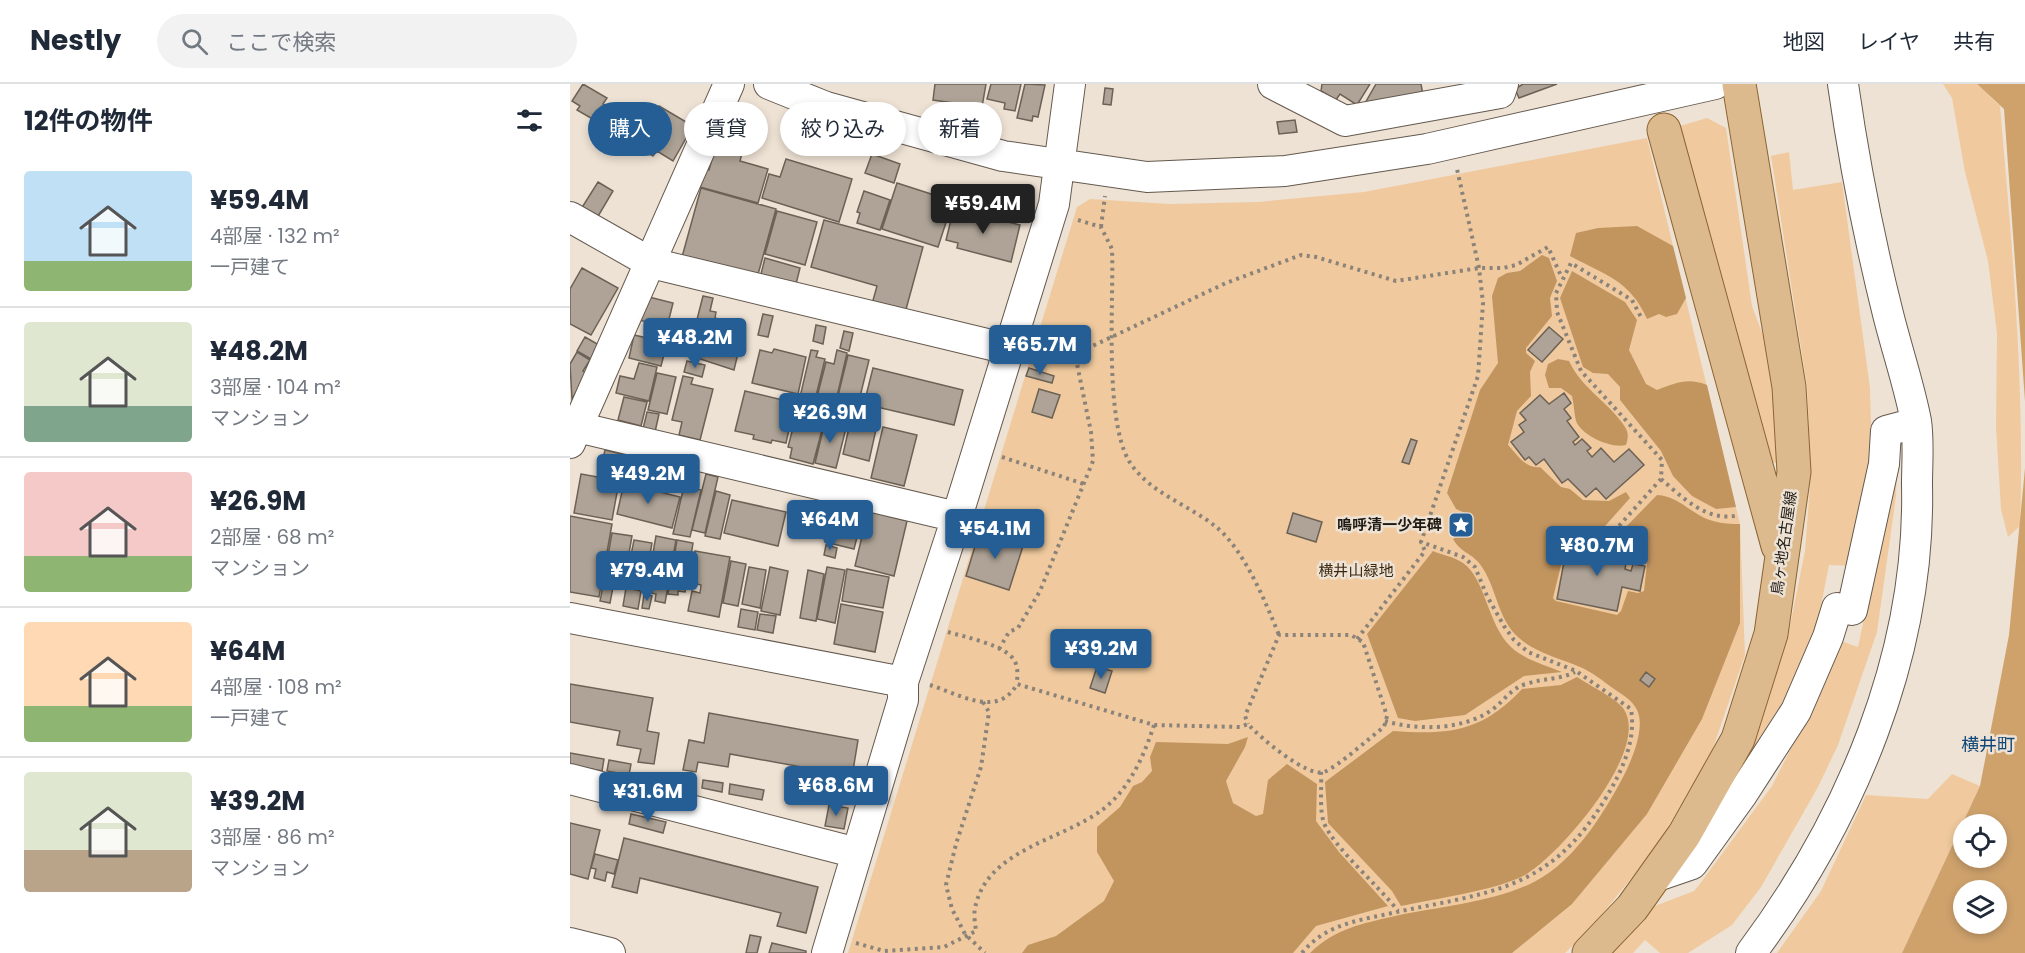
<!DOCTYPE html>
<html lang="ja">
<head>
<meta charset="utf-8">
<style>
  body { margin:0; font-family:Poppins,"Noto Sans JP",sans-serif; background:#f2f2f3; color:#1f2937; height:100vh; display:flex; flex-direction:column; font-size:22px; white-space:nowrap }
  * { box-sizing:border-box; margin:0 }
  p { font-size:20px; color:#747a83 }
  .icon { flex:none; width:33px; height:33px; fill:none; stroke:currentColor; stroke-width:2; stroke-linecap:round; stroke-linejoin:round }
  .map { position:relative; flex:1; overflow:hidden }
  .side { display:flex; flex-direction:column; background:#fff; width:570px }
  .side>* { flex:none }
  .hud { position:absolute; left:18px; top:18px; width:570px; height:54px; display:flex; gap:12px }
  .controls { position:absolute; left:1383px; top:730px; display:grid; gap:12px }
  .controls a { display:grid; place-items:center; width:54px; height:54px; border-radius:50%; background:#fff; box-shadow:0 3px 9px #0003; font-size:30px }
  .price { position:absolute; translate:-50% -51px; padding:0 14px; border-radius:6px; background:#245e95; color:#fff; font-size:20px; line-height:39px; filter:drop-shadow(0 2px 3px #0008) }
  .price::after { content:''; position:absolute; left:50%; top:36px; width:18px; height:14px; margin-left:-9px; background:inherit; clip-path:polygon(0 0,100% 0,50% 100%) }
  .price.on { background:#222; color:#fff }
  ul { padding:0; list-style:none }
  li { display:flex; align-items:center; gap:18px; height:150px; padding:0 24px }
  li+li { border-top:2px solid #e0e1e3 }
  li span { display:grid; place-items:center; flex:none; width:168px; height:120px; border-radius:6px; color:#555 }
  li>.icon { margin-inline-start:auto }
  span .icon { width:72px; height:72px; fill:#fffc; stroke-width:1 }
  li b { font-size:26px }
  h2 { display:flex; justify-content:space-between; align-items:center; height:72px; padding:0 24px; font-size:26px }
  .chip { padding:0 21px; border-radius:27px; background:#fff; box-shadow:0 3px 9px #0003; font-size:21px; line-height:54px }
  .chip.on { background:#245e95; color:#fff }
  header { display:flex; align-items:center; gap:36px; box-sizing:border-box; height:84px; padding:0 30px; background:#fff; border-bottom:2px solid #e0e1e3 }
  header strong { font-size:28px }
  nav { display:flex; gap:33px; margin-inline-start:auto; font-size:21px }
  .search { width:420px; height:54px; background:#f2f2f3; display:flex; align-items:center; gap:15px; box-sizing:border-box; padding:0 21px; border-radius:33px; color:#747a83; font-size:22px }
  main { display:flex; flex:1; min-height:0 }
  .map>svg:first-child { display:block }
</style>
</head>
<body>
<header>
<strong>Nestly</strong>
<div class="search"><svg class="icon" aria-label="search" viewBox="0 0 24 24"><circle cx="10" cy="10" r="6"/><path d="M15 15l6 6"/></svg>ここで検索</div>
<nav><a>地図</a><a>レイヤ</a><a>共有</a></nav>
</header>
<main>
<section class="side">
<h2>12件の物件<svg class="icon" aria-label="filters" viewBox="0 0 24 24"><path d="M4 7h16M4 17h16"/><circle cx="9" cy="7" r="2"/><circle cx="15" cy="17" r="2"/></svg></h2>
<ul>
<li><span style="background:linear-gradient(#bfe0f5 75%,#8fb573 0)"><svg class="icon" aria-label="home" viewBox="0 0 24 24"><path d="M3 11l9-7 9 7M6 9v11h12V9"/></svg></span><div><b>¥59.4M</b><p>4部屋 · 132 m²</p><p>一戸建て</p></div></li>
<li><span style="background:linear-gradient(#dfe7d0 70%,#7fa58c 0)"><svg class="icon" aria-label="home" viewBox="0 0 24 24"><path d="M3 11l9-7 9 7M6 9v11h12V9"/></svg></span><div><b>¥48.2M</b><p>3部屋 · 104 m²</p><p>マンション</p></div></li>
<li><span style="background:linear-gradient(#f6c9c9 70%,#8fb573 0)"><svg class="icon" aria-label="home" viewBox="0 0 24 24"><path d="M3 11l9-7 9 7M6 9v11h12V9"/></svg></span><div><b>¥26.9M</b><p>2部屋 · 68 m²</p><p>マンション</p></div></li>
<li><span style="background:linear-gradient(#ffd9b3 70%,#8fb573 0)"><svg class="icon" aria-label="home" viewBox="0 0 24 24"><path d="M3 11l9-7 9 7M6 9v11h12V9"/></svg></span><div><b>¥64M</b><p>4部屋 · 108 m²</p><p>一戸建て</p></div></li>
<li><span style="background:linear-gradient(#dfe7d0 65%,#b9a48a 0)"><svg class="icon" aria-label="home" viewBox="0 0 24 24"><path d="M3 11l9-7 9 7M6 9v11h12V9"/></svg></span><div><b>¥39.2M</b><p>3部屋 · 86 m²</p><p>マンション</p></div></li>
</ul>
</section>
<div class="map">
<svg width="1455" height="869" viewBox="0 0 1455 869">
  <rect width="100%" height="100%" fill="#eee2d4"/>
  <path fill="#f0ca9e" d="M1373,0H1407L1430,22C1442,161 1455,302 1450,442L1438,453L1431,425L1426,343L1427,250L1418,177L1395,88L1382,14Z
    M1137,34L1156,44L1182,222L1201,273L1207,379L1199,378C1174,265 1140,154 1110,42Z
    M1077,54L1170,440L1175,571L1142,667L1087,762L1021,844L995,869H278L507,123L520,115L600,120L688,118L794,108Z
    M1219,68L1223,106L1272,98L1300,304L1302,379L1283,482L1259,481L1246,547L1211,631L1163,709L1165,692L1190,633L1218,552L1235,467L1241,388L1237,302L1201,72Z
    M1327,380L1326,412L1307,548L1268,661L1248,703L1191,803L1162,841L1118,869H1090L1075,856L1063,869H1034L1069,828L1124,807L1129,801L1202,702L1239,629L1268,556L1288,563Z
    M1382,690L1410,702L1332,869H1207L1251,807L1296,711L1358,715Z"/>
  <path fill="#c2955f" d="M1067,142L1103,162L1116,214L1107,230L1096,233L1089,230L1077,235C1060,196 1035,191 1000,172L1006,149L1028,144Z
    M972,171L979,174L987,197L980,214L982,232L956,264V269L965,277L960,288L961,312L947,327L938,361C948,371 955,385 970,383L991,403L1000,405L1013,416L1039,417L1056,408L1060,414L1028,450L1021,454L997,457L983,514L986,517L1047,531L1051,527L1058,507L1068,509L1074,507L1077,479C1065,469 1050,469 1049,450L1087,411C1105,412 1115,423 1129,431C1142,439 1156,440 1170,440V539L1132,635L1077,730L1002,820L942,869H740C766,844 791,840 825,832C868,823 917,819 958,801C1001,782 1031,734 1052,695C1061,678 1076,644 1067,626C1062,616 1053,611 1044,605C1033,597 1022,588 1010,583C989,574 966,569 949,554C926,534 927,501 909,479C900,468 891,469 883,455L898,446L904,433L886,425L877,409L910,306L928,279L922,212L928,194L937,189L950,187Z
    M1002,187L1055,218L1067,236L1059,266L1076,300L1087,306C1105,299 1118,293 1137,301L1166,423L1146,425L1122,412L1103,392L1091,367L1050,316V303L1038,290L1023,289L1013,283L990,214Z
    M988,275L999,277C1012,305 1040,319 1055,343C1059,349 1058,355 1056,361C1041,365 1011,351 1006,337C1004,329 1004,320 1002,312L991,304H979L975,291L978,280Z
    M863,467C872,471 885,473 893,479C916,495 917,540 941,563C955,576 975,581 992,588L954,592L895,631L845,637L828,634L797,550Z
    M1007,593C1019,601 1045,614 1053,624C1083,664 989,772 955,791C928,806 864,815 831,822L822,807L758,739L755,698L823,647C879,651 912,648 952,605L991,601Z
    M678,653L675,663L656,697L663,719L686,732L693,730L698,696L717,680L747,700L746,737L769,768L818,822L746,842L723,869H452L458,861L486,852L534,817L544,797L527,768V743L550,723L563,702L572,698L582,687L580,673L586,658L658,660Z"/>
  <path fill="#cfa26c" fill-rule="evenodd" d="M1407,0H1455V317L1434,25Z
    M1455,384V869H1332L1410,702L1439,551ZM1394,741H1426V774H1394ZM1394,807H1426V840H1394Z"/>
  <path fill="#aea396" stroke="#6c6155" stroke-width="1.5" d="M13,0L37,14L33,20L40,24L31,40L7,26L10,22L2,17Z
    M365,0H416L412,23L363,16Z
    M421,0H451L445,27L434,25L435,19L417,15Z
    M455,0L475,1L468,33L463,32L462,37L447,34Z
    M752,0H800L787,21L770,10L766,16L751,7Z
    M806,0H851L853,11L794,21Z
    M953,0H987L949,14L945,5Z
    M535,4L543,5L541,21L533,20Z
    M89,22L123,42L103,77L87,67L83,72L75,67L78,62L69,56Z
    M43,30L57,38L53,45L39,37Z
    M725,36L727,48L709,50L707,38Z
    M67,39L74,43L64,58L58,54Z
    M151,51L174,61L170,77L198,85L188,119L130,103L135,85L139,86L148,53Z
    M302,70L330,80L324,99L295,89Z
    M216,75L282,95L269,138L192,114L199,90L210,93Z
    M28,98L43,107L27,134L11,125Z
    M327,99L383,117L368,163L312,145Z
    M131,104L206,125L187,194L112,173Z
    M294,107L320,116L310,146L287,139L290,129L287,128Z
    M384,124L450,141L441,178L387,164L388,159L376,156Z
    M207,127L247,138L235,181L195,170Z
    M254,136L353,163L335,229L302,220L307,202L241,183Z
    M195,174L230,184L226,200L191,190Z
    M12,184L48,204L21,251L0,240V205Z
    M75,212L103,219L97,243L69,236Z
    M133,212L143,214L140,227L146,228L145,234L155,237L153,243L173,248L164,286L118,271Z
    M193,230L203,232L198,253L188,251Z
    M246,241L256,243L253,260L243,257Z
    M979,243L993,255L972,278L958,266Z
    M79,246L99,251L91,282L59,274L64,251L77,254Z
    M274,247L283,249L279,267L270,264Z
    M15,253L29,261L21,275L7,267Z
    M204,265L236,273L228,310L182,299L190,266L202,269Z
    M241,266L248,267L246,273L255,275L245,316L230,313Z
    M267,266L277,269L265,321L246,317L256,278L264,280Z
    M7,268L20,276L13,287L17,289L2,315L0,280Z
    M278,271L299,276L286,329L265,324Z
    M117,277L135,281L132,293L114,288Z
    M69,279L87,283L79,317L46,309L50,292L64,295Z
    M303,284L393,306L384,341L294,320Z
    M459,284L484,292L482,299L456,292Z
    M87,289L106,293L97,330L78,326Z
    M113,292L123,294L121,300L143,305L130,356L109,351L112,338L102,336Z
    M469,305L490,311L482,334L462,328Z
    M175,307L225,319L216,359L202,356L201,359L183,355L184,351L165,347Z
    M994,309L1001,319L994,325L1001,334L997,337L1009,353L1003,358L1005,361L1012,355L1021,364L1017,367L1022,373L1031,364L1044,378L1059,365L1074,381L1036,415L1026,404L1016,413L998,395L992,399L974,375L966,381L959,373L955,376L941,358L954,348L949,341L956,336L950,329L970,311L979,320Z
    M54,313L77,318L71,342L48,336Z
    M229,319L254,325L252,335L226,330Z
    M77,328L89,330L85,348L73,345Z
    M256,334L265,336L264,341L276,344L266,384L245,379Z
    M281,335L307,341L299,377L273,370Z
    M224,340L252,346L243,380L220,374L222,364L218,363Z
    M313,343L347,351L334,402L301,394Z
    M841,355L847,357L839,380L832,378Z
    M35,366L56,371L52,390L31,384Z
    M59,372L77,376L72,395L55,391Z
    M11,390L39,395L38,401L48,403L42,436L4,429Z
    M136,390L148,393L135,449L122,446Z
    M54,399L110,413L102,444L47,430Z
    M114,402L131,406L120,453L103,450Z
    M146,407L160,411L150,455L135,452Z
    M162,416L216,428L208,462L154,449Z
    M264,422L281,426L278,438L290,441L284,465L255,458Z
    M298,427L337,437L324,492L285,482Z
    M723,429L752,438L746,458L717,449Z
    M0,432L42,440L29,513L0,508Z
    M410,446L454,459L439,506L396,492Z
    M42,449L62,452L53,504L33,500Z
    M86,452L106,456L95,519L85,517L86,510L76,508Z
    M64,456L82,459L75,499L56,496Z
    M107,456L123,459L115,508L108,507V511L98,510Z
    M1014,457L1040,463L1038,471L1057,474L1055,485L1061,487L1063,480L1075,482L1070,507L1052,503L1047,527L987,515L997,462L1012,465Z
    M256,461L267,464L265,474L254,471Z
    M125,467L160,473L149,533L118,527L122,507L130,509L131,501L119,498Z
    M161,477L176,480L168,522L153,519Z
    M179,483L196,486L190,524L172,520Z
    M200,483L218,487L210,531L191,527Z
    M257,483L275,486L265,539L247,535Z
    M277,485L319,493L313,524L272,517Z
    M238,486L254,490L246,537L230,534Z
    M33,502L43,503L40,519L30,517Z
    M56,504L71,507L68,525L53,522Z
    M74,511L82,512L79,525L72,524Z
    M271,520L313,528L305,568L264,560Z
    M171,525L188,528L185,546L168,543Z
    M190,530L206,532L203,549L187,546Z
    M527,583L542,587L535,609L520,604Z
    M1076,588L1085,595L1079,603L1070,596Z
    M0,600L83,614L77,647L89,649L84,680L68,678L71,665L47,661L50,647L0,638Z
    M139,629L288,656L280,705L252,699L254,687L160,670L158,683L128,678L126,688L113,686L119,656L134,659Z
    M0,669L34,675L32,687L0,681Z
    M39,676L61,680L59,691L37,687Z
    M133,696L153,699L152,708L132,704Z
    M160,700L194,706L192,716L159,710Z
    M259,721L278,724L274,745L255,742Z
    M61,730L96,738L93,749L59,740Z
    M0,739L30,746L18,795L0,790Z
    M54,754L248,803L236,849L207,842L211,829L70,794L67,809L42,803Z
    M25,770L48,776L44,790L37,788L35,797L24,794L26,785L21,784Z
    M180,851L191,853L187,869H176Z
    M202,859L236,867V869H199Z"/>
  <g fill="none" stroke-linecap="round" stroke-linejoin="round">
    <g stroke="#64594e" stroke-width="32">
      <path id="minor" d="M199,0L256,23L433,72L577,93L715,87L857,65L1145,0
        M703,0L775,37L930,9L933,0
        M0,133L81,179L438,265
        M0,339L7,343L387,433
        M0,359L159,0
        M0,534L333,598
        M0,695L287,769
        M1084,793L1122,780L1171,712L1226,627L1258,553L1267,524L1282,526L1314,380L1316,347L1346,339
        M0,859L40,869
        M257,869L333,616V598L387,433L484,120L500,0
        M1181,869C1281,735 1351,570 1347,401C1347,380 1349,357 1346,337C1339,301 1327,266 1318,230C1299,154 1284,78 1273,0"/>
    </g>
    <g stroke="#8b6432" stroke-width="35">
      <path id="major" d="M1094,46L1208,462
        M1019,869L1062,824L1114,751L1168,655L1201,550L1224,388L1219,303L1169,0"/>
    </g>
    <path stroke="#8b8379" stroke-width="4" stroke-dasharray="3 4.5" stroke-linecap="butt" d="M508,136L531,143L542,165C544,217 534,334 559,377C578,408 617,420 645,442C674,465 695,517 709,551
      M531,143L535,112
      M432,373L514,400
      M1091,395C1113,414 1138,439 1169,431
      M1039,453L1091,395L1092,376L1011,287L987,228L986,209L1001,179L1062,216L1072,235
      M378,548C395,553 435,561 444,576C449,584 447,593 447,600
      M787,555L855,467L851,458L908,292L913,219L909,184L887,85
      M429,565L439,548L448,544L470,507L523,377L521,348L507,280L514,266L656,199L731,171L746,173L826,197L909,184H933L946,181L978,163L992,194
      M360,601C389,610 428,635 447,600L584,641L670,643L678,640C689,653 738,694 754,688C769,682 799,654 814,643L817,632L793,558L781,551H709L675,632L678,640
      M413,618L419,628L411,683L386,760L376,801L382,825L395,850L415,869
      M815,637C848,647 895,646 923,625C935,616 941,604 956,600C973,594 989,596 1005,588
      M751,688C752,703 749,725 754,739C764,764 810,803 828,827
      M286,859L314,867L374,863L406,847C405,839 403,828 406,820C420,765 492,756 532,726C559,706 574,672 584,641
      M732,869C753,843 783,837 813,831C915,808 979,811 1037,712C1053,685 1066,656 1061,625L1006,587L958,568L944,556L934,542L917,512L905,483L893,473L851,458"/>
    <use href="#minor" stroke="#fff" stroke-width="30"/>
    <use href="#major" stroke="#dcba8e" stroke-width="33"/>
  </g>
  <defs>
    <g id="sight-square" transform="scale(1.35)"><rect x="-9" y="-9" width="18" height="18" rx="4" fill="#245e95" stroke="#eee2d4"/><path d="M0-6L1.8-2.2L6-1.7L2.9 1.2L3.7 5.4L0 3.3L-3.7 5.4L-2.9 1.2L-6-1.7L-1.8-2.2Z" fill="#fff"/></g>
  </defs>
  <g fill-rule="evenodd">
    <use href="#sight-square" x="891" y="441"/>
  </g>
  <g text-anchor="middle" stroke-width="5" stroke-linejoin="round" paint-order="stroke">
    <g font-size="15" font-weight="bold" fill="#1e1a15" stroke="#eee2d4" text-anchor="end">
      <text x="872" y="446">嗚呼清一少年碑</text>
    </g>
    <g font-size="15" fill="#1e1a15" stroke="#eee2d4">
      <text transform="translate(1214 459) rotate(-82)" y="5">鳥ヶ地名古屋線</text>
    </g>
    <g font-size="15" fill="#3c2810" stroke="#eee2d4">
      <text x="786" y="492">横井山緑地</text>
    </g>
    <g font-size="18" fill="#104778" stroke="#eee2d4">
      <text x="1418" y="667">横井町</text>
    </g>
  </g>
</svg>
<div class="controls">
<a><svg class="icon" aria-label="locate" viewBox="0 0 24 24"><circle cx="12" cy="12" r="6"/><path d="M12 2v4M12 18v4M2 12h4M18 12h4"/></svg></a>
<a><svg class="icon" aria-label="layers" viewBox="0 0 24 24"><path d="M12 4l9 5-9 5-9-5zM3 14l9 5 9-5"/></svg></a>
</div>
<b class="price on" style="left:413px;top:151px">¥59.4M</b>
<b class="price" style="left:125px;top:285px">¥48.2M</b>
<b class="price" style="left:470px;top:292px">¥65.7M</b>
<b class="price" style="left:260px;top:360px">¥26.9M</b>
<b class="price" style="left:78px;top:421px">¥49.2M</b>
<b class="price" style="left:260px;top:467px">¥64M</b>
<b class="price" style="left:425px;top:476px">¥54.1M</b>
<b class="price" style="left:1027px;top:493px">¥80.7M</b>
<b class="price" style="left:77px;top:518px">¥79.4M</b>
<b class="price" style="left:531px;top:596px">¥39.2M</b>
<b class="price" style="left:266px;top:733px">¥68.6M</b>
<b class="price" style="left:78px;top:739px">¥31.6M</b>
<div class="hud">
<a class="chip on">購入</a>
<a class="chip">賃貸</a>
<a class="chip">絞り込み</a>
<a class="chip">新着</a>
</div>
</div>
</main>
</body>
</html>
